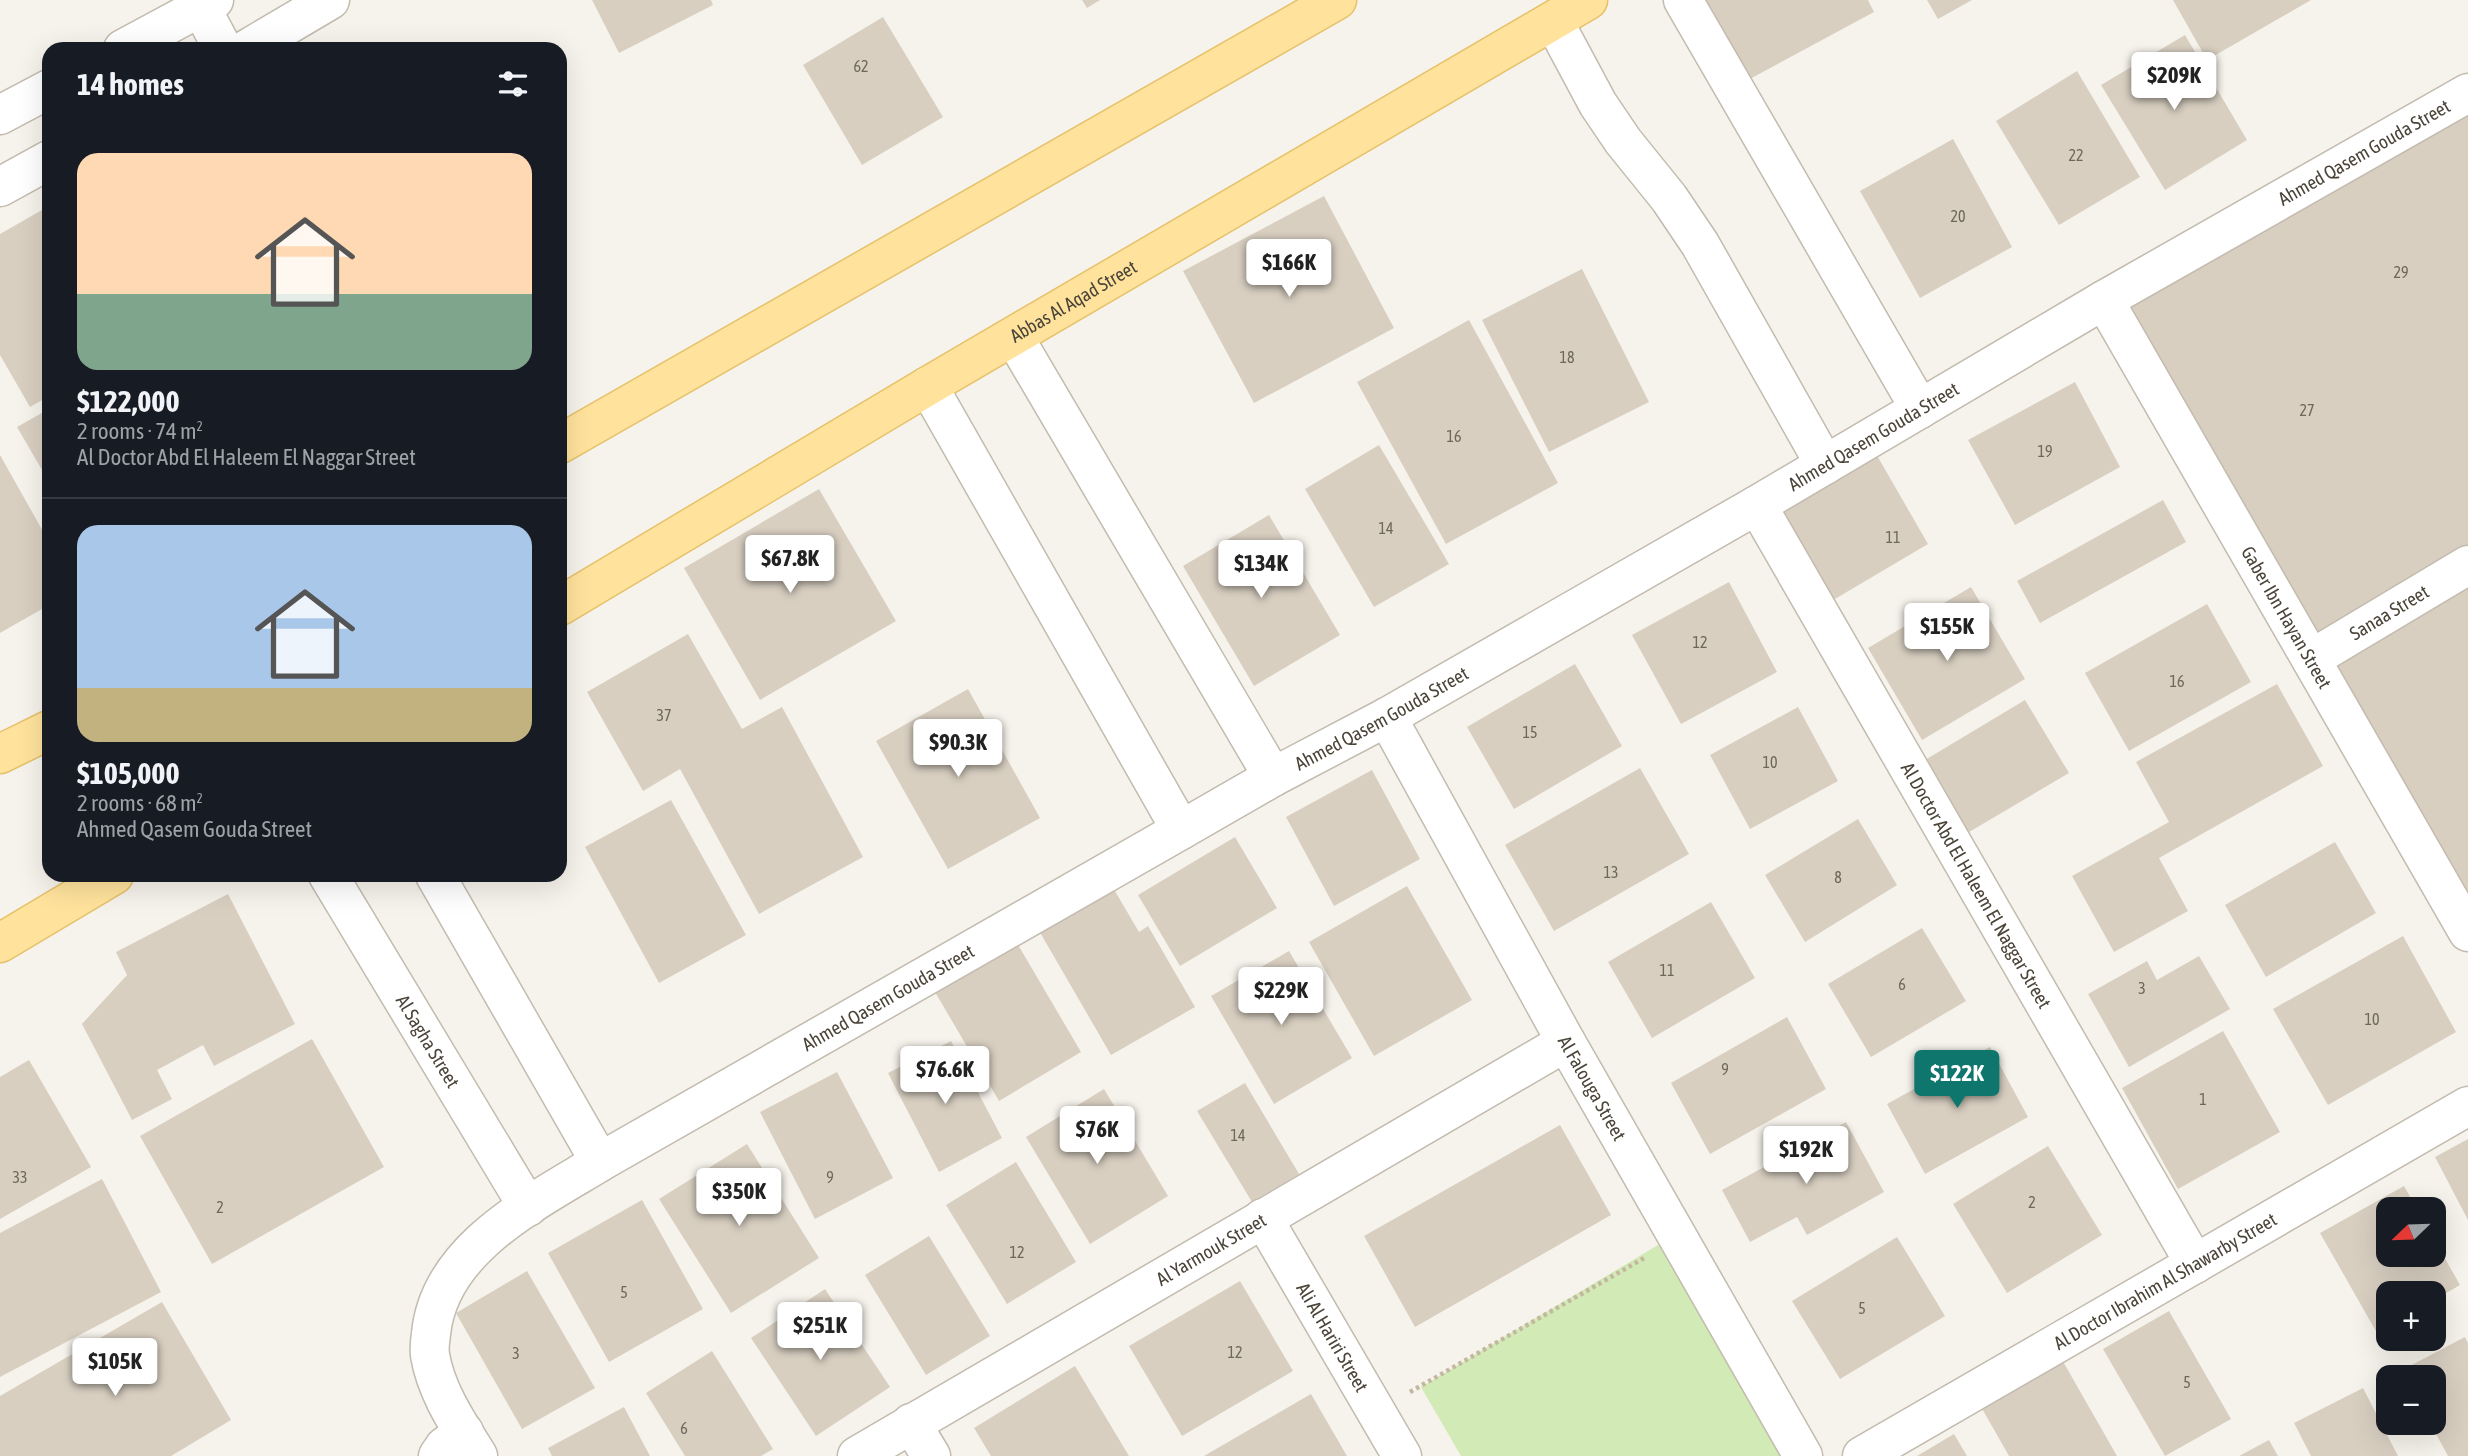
<!DOCTYPE html>
<html lang="en">
<head>
<meta charset="utf-8">
<style>
  body { margin:0; font-family:"Asap Condensed",sans-serif; background:#242831; color:#f1f3f6; height:100vh; display:flex; flex-direction:column; font-size:26px; white-space:nowrap }
  * { box-sizing:border-box; margin:0 }
  p { font-size:23px; color:#9ea1a6 }
  .icon { flex:none; width:38px; height:38px; fill:none; stroke:currentColor; stroke-width:2; stroke-linecap:round; stroke-linejoin:round }
  .map { position:relative; flex:1; overflow:hidden }
  .side { position:absolute; left:42px; top:42px; width:525px; height:840px; display:flex; flex-direction:column; background:#171b24; border-radius:21px; box-shadow:0 7px 28px #0002 }
  .side>* { flex:none }
  .needle { width:46px; rotate:247deg }
  .controls { position:absolute; left:2376px; top:1197px; display:grid; gap:14px }
  .controls a { display:grid; place-items:center; width:70px; height:70px; border-radius:14px; background:#171b24; box-shadow:0 7px 28px #0002; font-size:35px }
  .price { position:absolute; translate:-50% -60px; padding:0 16px; border-radius:7px; background:#fff; color:#222; font-size:23px; line-height:46px; filter:drop-shadow(0 2px 4px #0008) }
  .price::after { content:''; position:absolute; left:50%; top:42px; width:21px; height:16px; margin-left:-10px; background:inherit; clip-path:polygon(0 0,100% 0,50% 100%) }
  .price.current { background:#0f766e; color:#fff }
  ul { padding:0; list-style:none }
  li { display:grid; align-content:center; gap:14px; height:371px; padding:0 35px }
  li+li { border-top:2px solid #363941 }
  li span { display:grid; place-items:center; height:217px; border-radius:21px; color:#555 }
  li>.icon { margin-inline-start:auto }
  span .icon { width:126px; height:126px; fill:#fffc; stroke-width:1 }
  li b { font-size:30px }
  h2 { display:flex; justify-content:space-between; align-items:center; height:84px; padding:0 35px; font-size:30px }
  .map>svg:first-child { display:block }
</style>
</head>
<body>
<div class="map">
<svg width="2468" height="1456" viewBox="0 0 2468 1456">
  <rect width="100%" height="100%" fill="#f6f3ec"/>
  <path fill="#d2eab5" d="M1668,1239L1790,1456H1461L1421,1387Z"/>
  <path fill="#d8cfc1" d="M592,0H711L713,5L619,53Z
    M1082,0H1100L1087,8Z
    M1705,0H1868L1874,12L1748,80Z
    M1927,0H1972L1938,19Z
    M2173,0H2311L2207,60Z
    M883,17L943,117L862,165L803,65Z
    M2185,35L2247,140L2165,190L2101,85Z
    M2077,71L2140,177L2059,225L1996,121Z
    M2468,93V934L2104,300Z
    M1953,139L2012,247L1920,298L1860,191Z
    M1324,196L1394,328L1254,403L1183,271Z
    M49,206V396L30,407L0,355V234Z
    M1582,269L1649,402L1549,452L1482,320Z
    M1469,320L1558,483L1446,544L1357,382Z
    M2075,382L2120,467L2015,525L1968,440Z
    M49,409V482L17,427Z
    M1379,445L1449,564L1374,607L1305,489Z
    M1875,452L1928,544L1818,609L1764,517Z
    M0,455L49,542V605L0,633Z
    M819,489L896,621L760,700L684,568Z
    M2163,500L2186,542L2040,623L2017,581Z
    M1269,515L1340,635L1254,686L1183,566Z
    M1729,582L1777,672L1681,724L1632,635Z
    M1971,587L2025,679L1922,740L1868,648Z
    M2207,604L2251,682L2129,751L2085,673Z
    M688,634L742,729L782,707L863,857L759,914L680,769L643,791L587,692Z
    M1575,664L1622,746L1514,809L1467,727Z
    M2277,684L2323,766L2159,858L2188,911L2114,952L2072,876L2169,822L2136,762Z
    M968,689L1040,818L948,869L876,741Z
    M2025,700L2069,773L1964,835L1920,763Z
    M1798,707L1838,781L1750,829L1710,755Z
    M1640,768L1689,854L1554,931L1505,845Z
    M1372,770L1420,859L1334,906L1286,817Z
    M671,800L746,935L659,983L585,847Z
    M1858,819L1897,885L1805,942L1765,875Z
    M1235,837L1277,908L1180,966L1138,895Z
    M2335,842L2376,913L2266,977L2225,905Z
    M1112,886L1139,932L1148,926L1195,1007L1111,1055L1038,929Z
    M1407,886L1472,1000L1374,1056L1309,942Z
    M228,894L295,1024L214,1066L203,1045L157,1070L172,1099L132,1120L82,1024L127,975L116,952Z
    M1711,902L1755,978L1652,1038L1608,962Z
    M1922,928L1966,1001L1871,1057L1828,984Z
    M2403,936L2456,1032L2328,1105L2273,1009Z
    M1017,943L1081,1052L999,1101L935,992Z
    M1289,951L1352,1058L1274,1104L1211,996Z
    M2199,956L2230,1009L2129,1067L2088,994L2147,961L2157,980Z
    M1787,1017L1826,1089L1710,1154L1671,1083Z
    M2223,1031L2280,1132L2178,1189L2122,1088Z
    M312,1039L384,1167L212,1264L140,1136Z
    M951,1041L1002,1138L939,1172L888,1073Z
    M1990,1047L2028,1117L1925,1174L1887,1104Z
    M29,1060L91,1167L0,1219V1077Z
    M837,1072L893,1178L815,1219L760,1112Z
    M1245,1083L1299,1174L1252,1202L1197,1111Z
    M1104,1089L1168,1196L1090,1244L1026,1137Z
    M1846,1122L1884,1192L1807,1235L1797,1217L1750,1242L1722,1190Z
    M1560,1125L1611,1215L1415,1327L1364,1236Z
    M2468,1139V1220L2435,1157Z
    M747,1144L819,1258L731,1313L659,1199Z
    M2048,1146L2102,1235L2007,1293L1953,1204Z
    M1016,1162L1076,1262L1007,1304L946,1205Z
    M102,1179L161,1292L0,1377V1233Z
    M2404,1186L2417,1209H2389V1255H2434V1239L2460,1285L2434,1300V1293H2389V1326L2377,1333L2320,1233Z
    M642,1200L703,1309L609,1362L548,1253Z
    M929,1236L990,1336L926,1375L865,1275Z
    M1897,1237L1945,1316L1840,1379L1792,1301Z
    M527,1271L595,1388L522,1429L456,1313Z
    M1240,1281L1293,1371L1182,1436L1129,1346Z
    M825,1289L890,1387L816,1436L751,1338Z
    M162,1302L231,1420L171,1456H0V1396Z
    M2169,1311L2231,1419L2165,1456L2103,1349Z
    M2465,1337L2468,1343V1456H2448L2430,1423H2434V1377H2406L2402,1370Z
    M712,1351L773,1449L761,1456H685L646,1393Z
    M2061,1358L2117,1456H2009L1980,1405Z
    M1075,1366L1129,1456H991L974,1428Z
    M2363,1388L2398,1456H2311L2294,1423Z
    M1311,1394L1347,1456H1204Z
    M624,1407L650,1456H552L548,1448Z
    M1954,1434L1967,1456H1917Z
    M2269,1440L2278,1456H2239Z"/>
  <g fill="none" stroke-linecap="round" stroke-linejoin="round">
    <g stroke="#c2bbae" stroke-width="41">
      <g id="street">
        <path d="M197,0L223,49"/>
        <path d="M1683,0L1920,409"/>
        <path d="M1554,22L1598,104L1623,141L1669,198L1700,244L1825,465"/>
        <path d="M123,49L214,0"/>
        <path d="M247,49L330,0"/>
        <path d="M0,115L49,89"/>
        <path d="M0,187L49,160"/>
        <path id="s1" d="M2104,300L2468,932"/>
        <path d="M1014,337L1273,777"/>
        <path d="M928,386L1181,830"/>
        <path id="s2" d="M1757,505L2195,1264"/>
        <path id="s3" d="M2311,659L2468,565"/>
        <path id="s4" d="M1387,717L1566,1042L1803,1456"/>
        <path id="s5" d="M328,875L528,1207"/>
        <path d="M435,875L600,1162"/>
        <path id="s6" d="M1263,1218L1402,1456"/>
        <path d="M911,1423L931,1456"/>
        <path d="M438,1456L444,1447L464,1432"/>
        <path id="s7" d="M478,1456C459,1425 436,1392 430,1355C429,1348 430,1341 431,1334C439,1248 535,1202 600,1162L1181,830L1273,777L1387,717L1757,505L2104,300L2468,93"/>
        <path id="s8" d="M857,1456L1566,1042"/>
        <path id="s9" d="M1862,1456L2468,1106"/>
      </g>
    </g>
    <g stroke="#e6c16a" stroke-width="41">
      <g id="primary">
        <path d="M560,444L1337,0"/>
        <path id="s10" d="M560,606L928,386L1588,0"/>
        <path d="M0,754L49,730"/>
        <path d="M0,943L114,875"/>
      </g>
    </g>
    <path stroke="#c4b79f" stroke-width="4.5" stroke-dasharray="3.5 3.5" stroke-linecap="butt" d="M1410,1392L1646,1257"/>
    <use href="#street" stroke="#fff" stroke-width="38"/>
    <use href="#primary" stroke="#ffe39c" stroke-width="38"/>
  </g>
  <g text-anchor="middle" stroke-width="5" stroke-linejoin="round" paint-order="stroke">
    <g font-size="16" fill="#6e675b">
      <text x="861" y="72">62</text>
      <text x="2076" y="161">22</text>
      <text x="1958" y="222">20</text>
      <text x="2401" y="278">29</text>
      <text x="1567" y="363">18</text>
      <text x="2307" y="416">27</text>
      <text x="1454" y="442">16</text>
      <text x="2045" y="457">19</text>
      <text x="1386" y="534">14</text>
      <text x="1893" y="543">11</text>
      <text x="1700" y="648">12</text>
      <text x="2177" y="687">16</text>
      <text x="664" y="721">37</text>
      <text x="1530" y="738">15</text>
      <text x="1770" y="768">10</text>
      <text x="1611" y="878">13</text>
      <text x="1838" y="883">8</text>
      <text x="1667" y="976">11</text>
      <text x="1902" y="990">6</text>
      <text x="2142" y="994">3</text>
      <text x="2372" y="1025">10</text>
      <text x="1725" y="1075">9</text>
      <text x="2203" y="1105">1</text>
      <text x="1238" y="1141">14</text>
      <text x="20" y="1183">33</text>
      <text x="830" y="1183">9</text>
      <text x="2032" y="1208">2</text>
      <text x="220" y="1213">2</text>
      <text x="1017" y="1258">12</text>
      <text x="624" y="1298">5</text>
      <text x="1862" y="1314">5</text>
      <text x="1235" y="1358">12</text>
      <text x="516" y="1359">3</text>
      <text x="2187" y="1388">5</text>
      <text x="684" y="1434">6</text>
    </g>
    <g font-size="19" fill="#4b4439" stroke="#fff">
      <text dy="7" stroke="none"><textPath href="#s7" startOffset="2417">Ahmed Qasem Gouda Street</textPath></text>
      <text dy="7" stroke="none"><textPath href="#s10" startOffset="597">Abbas Al Aqad Street</textPath></text>
      <text dy="7" stroke="none"><textPath href="#s7" startOffset="1850">Ahmed Qasem Gouda Street</textPath></text>
      <text dy="7" stroke="none"><textPath href="#s3" startOffset="91">Sanaa Street</textPath></text>
      <text dy="7" stroke="none"><textPath href="#s1" startOffset="366">Gaber Ibn Hayan Street</textPath></text>
      <text dy="7" stroke="none"><textPath href="#s7" startOffset="1283">Ahmed Qasem Gouda Street</textPath></text>
      <text dy="7" stroke="none"><textPath href="#s2" startOffset="439">Al Doctor Abd El Haleem El Naggar Street</textPath></text>
      <text dy="7" stroke="none"><textPath href="#s7" startOffset="716">Ahmed Qasem Gouda Street</textPath></text>
      <text dy="7" stroke="none"><textPath href="#s5" startOffset="194">Al Sagha Street</textPath></text>
      <text dy="7" stroke="none"><textPath href="#s4" startOffset="424">Al Falouga Street</textPath></text>
      <text dy="7" stroke="none"><textPath href="#s8" startOffset="410">Al Yarmouk Street</textPath></text>
      <text dy="7" stroke="none"><textPath href="#s9" startOffset="350">Al Doctor Ibrahim Al Shawarby Street</textPath></text>
      <text dy="7" stroke="none"><textPath href="#s6" startOffset="138">Ali Al Hariri Street</textPath></text>
    </g>
  </g>
</svg>
<div class="controls">
<a><svg class="needle" viewBox="-14 -14 28 28"><path d="M0-13l5 13h-10z" fill="#e53935"/><path d="M0 13l5-13h-10z" fill="#9ea1a6"/></svg></a>
<a>+</a>
<a>−</a>
</div>
<b class="price" style="left:2174px;top:112px">$209K</b>
<b class="price" style="left:1289px;top:299px">$166K</b>
<b class="price" style="left:790px;top:595px">$67.8K</b>
<b class="price" style="left:1261px;top:600px">$134K</b>
<b class="price" style="left:1947px;top:663px">$155K</b>
<b class="price" style="left:958px;top:779px">$90.3K</b>
<b class="price" style="left:1281px;top:1027px">$229K</b>
<b class="price" style="left:945px;top:1106px">$76.6K</b>
<b class="price current" style="left:1957px;top:1110px">$122K</b>
<b class="price" style="left:1097px;top:1166px">$76K</b>
<b class="price" style="left:1806px;top:1186px">$192K</b>
<b class="price" style="left:739px;top:1228px">$350K</b>
<b class="price" style="left:820px;top:1362px">$251K</b>
<b class="price" style="left:115px;top:1398px">$105K</b>
<section class="side">
<h2>14 homes<svg class="icon" aria-label="filters" viewBox="0 0 24 24"><path d="M4 7h16M4 17h16"/><circle cx="9" cy="7" r="2"/><circle cx="15" cy="17" r="2"/></svg></h2>
<ul>
<li><span style="background:linear-gradient(#ffd9b3 65%,#7fa58c 0)"><svg class="icon" aria-label="home" viewBox="0 0 24 24"><path d="M3 11l9-7 9 7M6 9v11h12V9"/></svg></span><div><b>$122,000</b><p>2 rooms · 74 m²</p><p>Al Doctor Abd El Haleem El Naggar Street</p></div></li>
<li><span style="background:linear-gradient(#a9c7e8 75%,#c2b280 0)"><svg class="icon" aria-label="home" viewBox="0 0 24 24"><path d="M3 11l9-7 9 7M6 9v11h12V9"/></svg></span><div><b>$105,000</b><p>2 rooms · 68 m²</p><p>Ahmed Qasem Gouda Street</p></div></li>
</ul>
</section>
</div>
</body>
</html>
